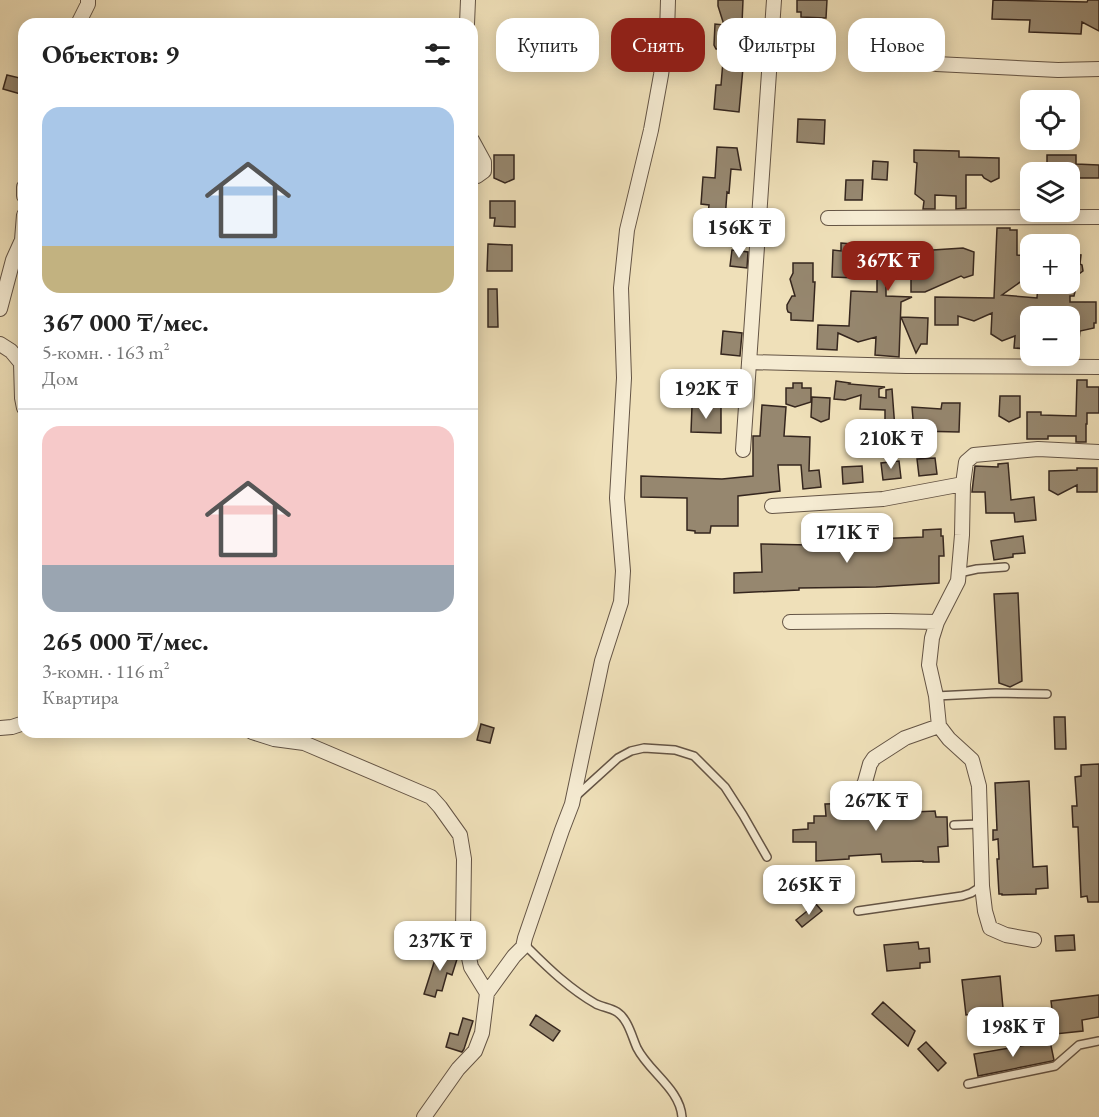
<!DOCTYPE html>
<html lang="ru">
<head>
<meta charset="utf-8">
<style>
  body { margin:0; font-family:"EB Garamond",serif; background:#f2f2f2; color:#222; height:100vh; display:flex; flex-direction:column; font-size:22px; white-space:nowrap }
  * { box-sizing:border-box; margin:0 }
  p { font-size:20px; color:#767676 }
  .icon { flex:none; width:33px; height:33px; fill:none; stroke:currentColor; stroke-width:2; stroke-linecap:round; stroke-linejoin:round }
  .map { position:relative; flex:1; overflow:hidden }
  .side { position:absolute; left:18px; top:18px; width:460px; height:720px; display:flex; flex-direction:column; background:#fff; border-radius:18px; box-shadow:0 3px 15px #0003 }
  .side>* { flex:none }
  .top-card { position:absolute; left:496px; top:18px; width:512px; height:54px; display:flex; gap:12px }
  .controls { position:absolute; left:1020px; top:90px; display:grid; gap:12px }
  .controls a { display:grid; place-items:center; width:60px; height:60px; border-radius:12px; background:#fff; box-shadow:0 3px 15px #0003; font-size:30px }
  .price { position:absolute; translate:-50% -51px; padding:0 14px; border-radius:12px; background:#fff; color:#222; font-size:20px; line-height:39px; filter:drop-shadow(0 2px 3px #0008) }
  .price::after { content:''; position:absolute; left:50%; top:36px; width:18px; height:14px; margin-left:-9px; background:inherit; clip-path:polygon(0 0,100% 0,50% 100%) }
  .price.on { background:#8f2418; color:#fff }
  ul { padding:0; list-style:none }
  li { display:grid; align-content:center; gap:12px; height:318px; padding:0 24px }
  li+li { border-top:2px solid #e0e0e0 }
  li span { display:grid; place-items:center; height:186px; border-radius:18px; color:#555 }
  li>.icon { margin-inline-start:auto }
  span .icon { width:108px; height:108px; fill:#fffc; stroke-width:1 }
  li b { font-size:26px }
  h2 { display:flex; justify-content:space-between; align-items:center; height:72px; padding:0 24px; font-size:26px }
  .chip { padding:0 21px; border-radius:18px; background:#fff; box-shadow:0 3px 15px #0003; font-size:21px; line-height:54px }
  .chip.on { background:#8f2418; color:#fff }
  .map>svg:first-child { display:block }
</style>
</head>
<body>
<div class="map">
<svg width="1099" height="1117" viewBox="0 0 1099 1117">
  <rect width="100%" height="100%" fill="#efe0b9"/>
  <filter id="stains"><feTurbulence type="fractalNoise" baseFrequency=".00333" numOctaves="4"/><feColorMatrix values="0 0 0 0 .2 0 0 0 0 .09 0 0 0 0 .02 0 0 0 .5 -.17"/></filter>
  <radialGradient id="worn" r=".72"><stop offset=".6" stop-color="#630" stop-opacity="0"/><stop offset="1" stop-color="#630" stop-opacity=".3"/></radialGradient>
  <path fill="#96876f" stroke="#35261e" stroke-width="1.5" d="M718,0H743L742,24L749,25V35L739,34L743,46L742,56H748L747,68H743L739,112L714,109L716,85H721L724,49H716L714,45L715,24L724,25L718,6Z
    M797,0H827L826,18L801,17V12H797Z
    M993,0L1087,2L1088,0H1099V31L1082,22L1081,34L1029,32L1030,20L992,19Z
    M7,75L24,79V95L3,89Z
    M798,119L825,120L824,144L797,142Z
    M717,147L737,148L741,170L731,169L729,193L727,192L725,220H728L727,232L706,230L709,205L701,204L703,177L715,178Z
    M914,150L959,151V157L999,158V178L991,182L984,178L982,175H966V208L956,209V196L935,195V209H923L924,201L915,194L917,163L914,162Z
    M494,155H514V179L505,183L494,178Z
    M1047,155H1076V164L1099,165V178H1070V172H1047Z
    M873,161L888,162L887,180L872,179Z
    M846,180H863L862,200H845Z
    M490,201H515V227L494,226L495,218H490Z
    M997,228H1010V230H1017V255L1030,256V275L1002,295L1037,298L1038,284H1049L1048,292H1070V254L1081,255L1080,264L1082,265L1083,271L1079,274L1074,296H1070V302H1096V323H1094V328L1080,331L1077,358H1070V336L1072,316H1030V349L1014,348L1015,336L1002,341L991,334L992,313L974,321L958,316V325H935V297L994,298Z
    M841,243L852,244V249L884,250V247H905V261L933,262V250L963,248L974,252L973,275L964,278L961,276L925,292H911V274H886V296L912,297L901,302L899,357L875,355L876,337L858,342L838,333L837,350L817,349L818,325L849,326L851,291L877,292V272L857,271V278L832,277L833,250L841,251Z
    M488,244L512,245V271H487Z
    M732,250L748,252L747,268L730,266Z
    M793,263H813V282H815L813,321L791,320V313L788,312L787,309V305L792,296H795L790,279L793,273Z
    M488,289H497L498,327H488Z
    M901,317L928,318L927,344H921L916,353Z
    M723,331L742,333L740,356L721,354Z
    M1077,380H1087V387H1099V413H1087V424H1086V442H1076V436H1048V439H1027V412H1041V415L1076,416Z
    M836,381L850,383L849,384L885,387L879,389V397L886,398V390L892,389L895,429H885V410L860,409L861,395L845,400L834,399Z
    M793,383H802V388H811V402L795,407L786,404V388H793Z
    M1000,396H1020V417L1009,422L999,416Z
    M812,397L830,398L829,419L821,422L811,417Z
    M942,403H960L959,432L914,431L912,407L941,409Z
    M762,405L786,407L784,436L810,437L809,471L819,470L821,487L803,489L801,465H778L780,491L738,496V526H711L710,533H695V531L687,530V498L641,497V476L722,479L753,476V436H760Z
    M692,406L721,407V433L691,432Z
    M935,458L937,474L919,476L917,459Z
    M899,461L901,478L883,480L881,463Z
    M1008,463L1011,500L1034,497L1036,520L1015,522L1014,513H986L985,492H972L975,466L998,467V464Z
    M862,466L863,482L843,484L842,467Z
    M1077,468H1097V492H1077V485L1058,495L1049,490V471L1077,470Z
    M849,529V540L923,537V530L941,529V536H943L944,556H939V583L876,587L799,588V590L734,593V573L762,572L761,544L810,545V542H832V530Z
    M1023,536L1025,553L1013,554V557L994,560L991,541Z
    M1018,593L1022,681L1010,687L999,683L994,594Z
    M1054,717H1065L1066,749H1055Z
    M481,724L494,728L490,743L477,740Z
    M1099,764V902H1088L1087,896L1081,897L1078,827H1073L1072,806H1077L1075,777L1081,776V765Z
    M1029,781L1033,867L1047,866L1048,888L1036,889V894L1002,895V894H999L997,859H999L998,839L993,840V830H997L995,783Z
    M892,795V813L935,811L936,817H947L948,846L938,847L939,862H923V861L882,862L881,854L849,856V859L816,861V842H793V830L808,829V823H814V816H826L825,804L863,803L868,796Z
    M791,871L797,886L785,890L779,876Z
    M816,904L822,911L802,927L796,920Z
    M1074,935L1075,950L1056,951L1055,936Z
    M918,942L919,949L929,948L930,962L920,963V968L887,971L884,945Z
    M438,950L458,956L452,975L447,973L442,991L437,990L435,997L424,994Z
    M1000,976L1003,1008L995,1009L996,1012L966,1015L962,980Z
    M1099,995V1017L1082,1020L1083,1031L1055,1034L1051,1001Z
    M883,1002L915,1031L908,1046L872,1014Z
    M536,1015L560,1031L553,1041L530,1025Z
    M463,1018L473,1021L464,1049L462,1052L446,1047L450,1033L458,1035Z
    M1050,1041L1054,1060L1052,1061L978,1076L974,1054Z
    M926,1042L946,1063L938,1071L918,1049Z"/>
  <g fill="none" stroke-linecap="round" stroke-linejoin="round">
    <g stroke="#645445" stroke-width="10">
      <path id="service" d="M959,573L977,569L1005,567
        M936,696L996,693L1047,694
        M575,797L618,758L631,751L644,748L675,750L694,756L725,787L743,815L767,857
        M954,825L980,824
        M858,911L962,896L971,893L982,886
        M525,941L528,948C549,969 570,989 596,1004C602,1007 611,1008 617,1012C628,1019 632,1037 637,1048C649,1072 680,1089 682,1117
        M968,1084L1055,1066L1079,1045L1099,1041"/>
    </g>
    <g stroke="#645445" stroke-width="16">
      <path id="minor" d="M78,24L88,4V0
        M467,24L468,0
        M936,64L1058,70L1099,69
        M472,140L484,162V171L477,176L472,174
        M24,187V196
        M828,218L1099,217
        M0,309L13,260L22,240L24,215
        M0,344L11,351L21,363L22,398L24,408
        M749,362L906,366L1099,367
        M743,450L774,0
        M772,506L883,499L963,484
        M790,622L889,621L937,622
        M0,728L12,727L24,723
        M252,732L274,739L304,743L431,797L440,807L460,835L464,859L463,930L471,967L487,993
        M859,794L865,782L870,764L874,758L905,738L939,726
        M1034,940L1006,935L990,928L985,911L982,886L979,786L972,760L949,739L939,726L936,696L929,665L932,638L937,622L958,581L962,535L963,484L966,462L974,455L1038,449L1099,452
        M424,1117L458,1069L475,1051L482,1033L487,993L514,956L523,947L525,938L562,830L572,804L602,661L621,602L623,571L617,498L624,378L621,288L627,230L651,130L661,75L667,33L668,0"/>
    </g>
    <use href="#service" stroke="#f5ebd2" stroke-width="7"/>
    <use href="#minor" stroke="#f5ebd2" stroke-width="14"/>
  </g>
  <rect width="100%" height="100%" filter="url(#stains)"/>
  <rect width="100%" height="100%" fill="url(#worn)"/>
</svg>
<div class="controls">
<a><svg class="icon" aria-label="locate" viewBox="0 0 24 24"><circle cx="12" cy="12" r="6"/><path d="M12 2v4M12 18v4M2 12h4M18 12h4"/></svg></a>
<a><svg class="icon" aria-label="layers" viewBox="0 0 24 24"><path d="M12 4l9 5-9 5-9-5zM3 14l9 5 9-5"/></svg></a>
<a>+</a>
<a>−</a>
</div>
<b class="price" style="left:739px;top:259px">156K ₸</b>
<b class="price on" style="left:888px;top:292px">367K ₸</b>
<b class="price" style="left:706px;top:420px">192K ₸</b>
<b class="price" style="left:891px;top:470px">210K ₸</b>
<b class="price" style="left:847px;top:564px">171K ₸</b>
<b class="price" style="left:876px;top:832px">267K ₸</b>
<b class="price" style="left:809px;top:916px">265K ₸</b>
<b class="price" style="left:440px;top:972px">237K ₸</b>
<b class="price" style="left:1013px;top:1058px">198K ₸</b>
<div class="top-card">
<a class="chip">Купить</a>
<a class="chip on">Снять</a>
<a class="chip">Фильтры</a>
<a class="chip">Новое</a>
</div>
<section class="side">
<h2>Объектов: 9<svg class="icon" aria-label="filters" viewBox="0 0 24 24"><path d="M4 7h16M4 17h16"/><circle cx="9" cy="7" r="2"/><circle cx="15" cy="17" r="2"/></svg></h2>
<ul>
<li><span style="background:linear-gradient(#a9c7e8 75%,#c2b280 0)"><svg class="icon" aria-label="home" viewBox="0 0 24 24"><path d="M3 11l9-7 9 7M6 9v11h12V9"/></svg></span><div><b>367 000 ₸/мес.</b><p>5-комн. · 163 m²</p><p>Дом</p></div></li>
<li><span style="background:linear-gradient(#f6c9c9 75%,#9aa5b1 0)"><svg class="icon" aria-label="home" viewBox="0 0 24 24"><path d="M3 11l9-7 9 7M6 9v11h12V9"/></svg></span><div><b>265 000 ₸/мес.</b><p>3-комн. · 116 m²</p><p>Квартира</p></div></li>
</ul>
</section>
</div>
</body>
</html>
